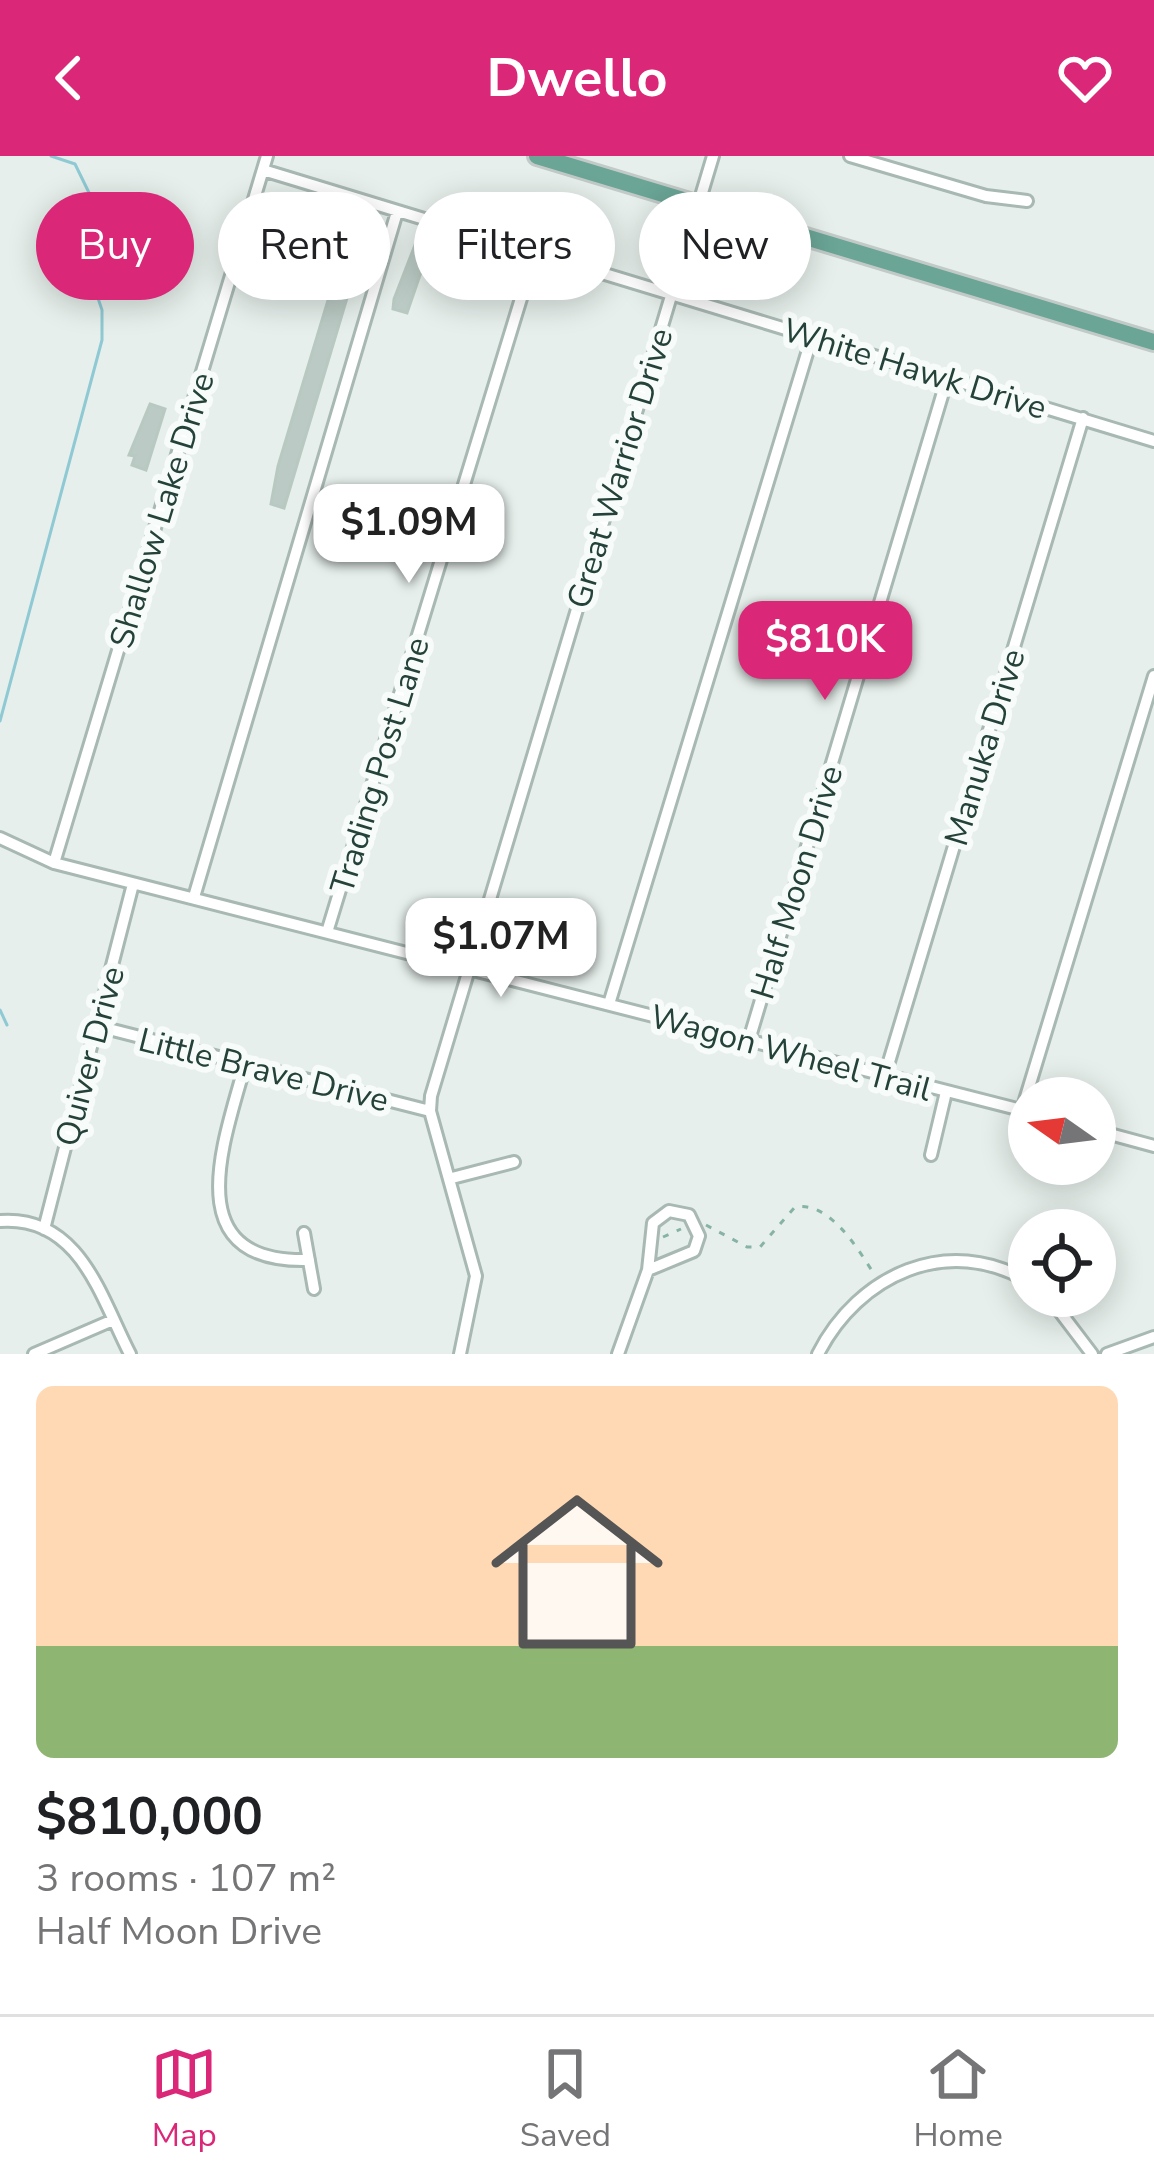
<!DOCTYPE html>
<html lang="en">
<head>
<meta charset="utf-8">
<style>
  body { margin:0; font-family:"Nunito Sans",sans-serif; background:#f6f6f6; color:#202124; height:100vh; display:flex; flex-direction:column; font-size:45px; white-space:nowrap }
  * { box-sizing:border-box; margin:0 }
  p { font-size:39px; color:#757577 }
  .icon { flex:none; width:66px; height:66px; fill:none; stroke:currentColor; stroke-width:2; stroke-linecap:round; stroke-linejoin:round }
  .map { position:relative; height:1198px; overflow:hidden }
  .details { display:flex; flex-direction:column; background:#fff; flex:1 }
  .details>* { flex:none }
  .top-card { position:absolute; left:36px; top:36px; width:1083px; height:108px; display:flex; gap:24px }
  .needle { width:78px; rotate:284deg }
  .controls { position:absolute; left:1008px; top:921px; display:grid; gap:24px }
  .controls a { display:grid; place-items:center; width:108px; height:108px; border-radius:50%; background:#fff; box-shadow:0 6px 30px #0003; font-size:60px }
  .price { position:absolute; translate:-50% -102px; padding:0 27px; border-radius:24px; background:#fff; color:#222; font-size:39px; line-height:78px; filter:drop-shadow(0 3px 6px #0008) }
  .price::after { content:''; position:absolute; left:50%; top:72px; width:36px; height:27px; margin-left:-18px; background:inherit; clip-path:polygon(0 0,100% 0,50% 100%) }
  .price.on { background:#db2777; color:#fff }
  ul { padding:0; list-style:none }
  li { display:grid; align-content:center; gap:24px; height:636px; padding:0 36px }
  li+li { border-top:3px solid #e0e0e0 }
  li span { display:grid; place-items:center; height:372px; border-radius:18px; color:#555 }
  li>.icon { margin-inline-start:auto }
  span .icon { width:216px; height:216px; fill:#fffc; stroke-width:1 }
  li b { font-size:51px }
  .chip { padding:0 42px; border-radius:54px; background:#fff; box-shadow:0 6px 30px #0003; font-size:42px; line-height:108px }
  .chip.on { background:#db2777; color:#fff }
  header { display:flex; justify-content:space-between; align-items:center; height:156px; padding:0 36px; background:#db2777; color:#fff; font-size:54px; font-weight:700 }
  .tab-bar { display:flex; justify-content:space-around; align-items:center; height:168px; border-top:3px solid #e0e0e0; background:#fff; font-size:33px; color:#757577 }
  .tab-bar a { display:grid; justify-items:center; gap:6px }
  .tab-bar .on { color:#db2777 }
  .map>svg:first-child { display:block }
</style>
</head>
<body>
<header><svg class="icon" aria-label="back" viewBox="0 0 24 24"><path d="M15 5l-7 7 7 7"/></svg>Dwello<svg class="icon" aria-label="heart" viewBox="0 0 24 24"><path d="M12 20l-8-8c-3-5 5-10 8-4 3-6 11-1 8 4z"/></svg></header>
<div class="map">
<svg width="1154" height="1198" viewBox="0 0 1154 1198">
  <rect width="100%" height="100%" fill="#e6efeb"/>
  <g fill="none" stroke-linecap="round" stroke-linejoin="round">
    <path stroke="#8ec9d4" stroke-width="3" d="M0,565L102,184V154L82,95L94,47L75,8L51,0
      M0,854L7,869"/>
  </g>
  <path fill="#bbcac4" stroke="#b8c9c2" stroke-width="3" d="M351,68L365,71V82L284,352L271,348L278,310Z
    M415,89L429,93L407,157L393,153L394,143Z
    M150,248L165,253L146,314L132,309L135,300L129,299Z"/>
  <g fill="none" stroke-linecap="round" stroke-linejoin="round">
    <g stroke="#a8b8b2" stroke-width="16">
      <path id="minor" d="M850,0L986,40L1027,45
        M263,14L1154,285
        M0,682L54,707L1029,956
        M54,707L267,0
        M194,741L397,56
        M328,773L534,100
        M609,848L812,181
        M97,870L430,955
        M749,884L947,223
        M245,909C223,988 177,1108 309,1104
        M885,919L1083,262
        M1022,954L1154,520
        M1095,974L1154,990
        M931,999L946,936
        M452,1022L514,1006
        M0,1065C80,1059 101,1142 130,1198
        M44,1073L133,728
        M304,1077L314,1133
        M1048,1140L1092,1198
        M34,1198L113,1164
        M460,1198L476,1120L430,955L431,940L713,0
        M618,1198L648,1114L653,1067L669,1055L689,1059L699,1080L694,1095L648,1114
        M818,1198C858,1119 948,1077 1029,1126
        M1107,1198L1154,1181"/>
    </g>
    <g stroke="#c2cac8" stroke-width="22">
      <path id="primary" d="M537,0L1154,186"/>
    </g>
    <path stroke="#86b3a5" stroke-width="3" stroke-dasharray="6 9" stroke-linecap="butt" d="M706,1069L747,1091H760L795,1051C830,1045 858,1093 874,1118
      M663,1081L681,1073"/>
    <use href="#minor" stroke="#fff" stroke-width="10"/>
    <use href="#primary" stroke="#6aa596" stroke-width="16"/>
  </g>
  <g text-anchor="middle" stroke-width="12" stroke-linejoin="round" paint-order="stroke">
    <g font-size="33" fill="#24423a" stroke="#f7fbf9">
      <text transform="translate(915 212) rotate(17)" y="12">White Hawk Drive</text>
      <text transform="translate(619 312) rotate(-73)" y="12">Great Warrior Drive</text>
      <text transform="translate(161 354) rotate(-73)" y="12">Shallow Lake Drive</text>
      <text transform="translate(984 591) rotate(-73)" y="12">Manuka Drive</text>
      <text transform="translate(379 609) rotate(-73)" y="12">Trading Post Lane</text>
      <text transform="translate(796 726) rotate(-73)" y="12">Half Moon Drive</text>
      <text transform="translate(791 896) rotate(15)" y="12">Wagon Wheel Trail</text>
      <text transform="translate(89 900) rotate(-75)" y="12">Quiver Drive</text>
      <text transform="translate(264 913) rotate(14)" y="12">Little Brave Drive</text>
    </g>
  </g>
</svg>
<div class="controls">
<a><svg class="needle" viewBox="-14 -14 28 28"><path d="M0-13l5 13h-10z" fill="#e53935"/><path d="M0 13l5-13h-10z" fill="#757577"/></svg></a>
<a><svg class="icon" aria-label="locate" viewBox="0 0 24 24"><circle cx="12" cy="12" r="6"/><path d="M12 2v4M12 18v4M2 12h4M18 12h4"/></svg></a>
</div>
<b class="price" style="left:409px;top:430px">$1.09M</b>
<b class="price on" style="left:825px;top:547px">$810K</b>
<b class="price" style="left:501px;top:844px">$1.07M</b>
<div class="top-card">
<a class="chip on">Buy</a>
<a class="chip">Rent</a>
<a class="chip">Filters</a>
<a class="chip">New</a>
</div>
</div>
<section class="details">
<ul>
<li><span style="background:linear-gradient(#ffd9b3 70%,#8fb573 0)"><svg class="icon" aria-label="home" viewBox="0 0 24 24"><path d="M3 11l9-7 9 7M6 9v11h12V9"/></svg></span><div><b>$810,000</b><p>3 rooms · 107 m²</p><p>Half Moon Drive</p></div></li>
</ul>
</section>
<nav class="tab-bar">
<a class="on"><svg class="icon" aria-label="map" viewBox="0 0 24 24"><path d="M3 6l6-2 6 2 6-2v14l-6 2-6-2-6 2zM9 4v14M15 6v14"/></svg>Map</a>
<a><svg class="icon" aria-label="saved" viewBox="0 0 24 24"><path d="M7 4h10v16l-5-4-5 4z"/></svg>Saved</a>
<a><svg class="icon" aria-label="home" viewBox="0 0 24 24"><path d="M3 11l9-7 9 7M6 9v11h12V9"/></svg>Home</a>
</nav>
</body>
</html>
